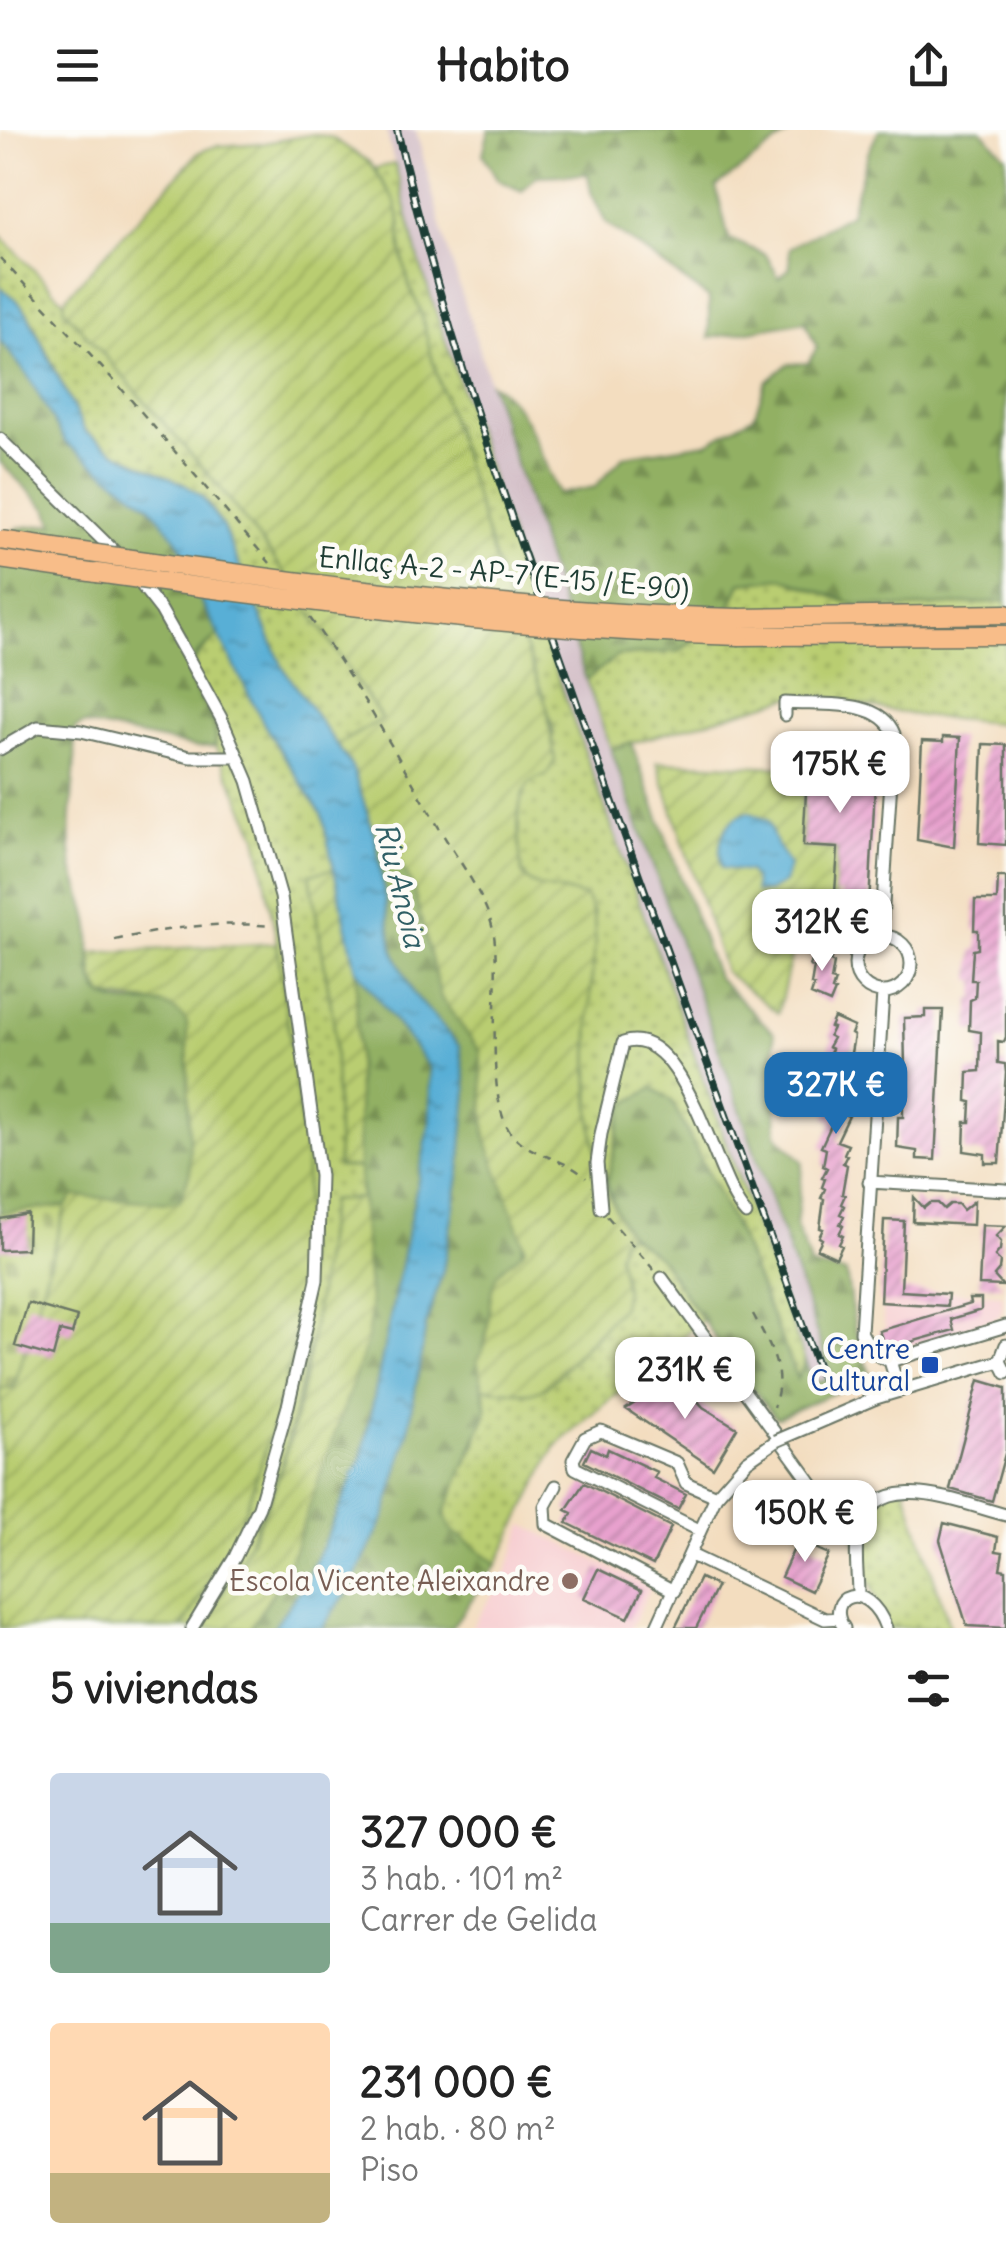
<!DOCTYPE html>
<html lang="es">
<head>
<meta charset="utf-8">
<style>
  body { margin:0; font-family:Delius,sans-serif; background:#f6f6f6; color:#222; height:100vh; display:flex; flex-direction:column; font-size:38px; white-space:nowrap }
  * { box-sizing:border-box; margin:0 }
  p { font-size:32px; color:#767676 }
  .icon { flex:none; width:55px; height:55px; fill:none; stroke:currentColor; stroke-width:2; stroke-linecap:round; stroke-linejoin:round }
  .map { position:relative; height:1498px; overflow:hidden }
  .details { display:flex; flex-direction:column; background:#fff; flex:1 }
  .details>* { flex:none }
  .price { position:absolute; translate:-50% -85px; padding:0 22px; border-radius:20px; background:#fff; color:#222; font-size:32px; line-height:65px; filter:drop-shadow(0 2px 5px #0008) }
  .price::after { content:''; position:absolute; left:50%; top:60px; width:30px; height:22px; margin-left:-15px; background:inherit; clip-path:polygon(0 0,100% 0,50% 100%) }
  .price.current { background:#1f6fb2; color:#fff }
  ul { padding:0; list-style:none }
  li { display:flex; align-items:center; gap:30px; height:250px; padding:0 50px }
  li span { display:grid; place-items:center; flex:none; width:280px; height:200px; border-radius:10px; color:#555 }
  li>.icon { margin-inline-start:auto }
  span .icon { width:120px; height:120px; fill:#fffc; stroke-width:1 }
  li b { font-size:42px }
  h2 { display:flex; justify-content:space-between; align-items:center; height:120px; padding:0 50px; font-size:42px }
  header { display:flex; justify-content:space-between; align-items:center; height:130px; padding:0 50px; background:#fff; font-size:45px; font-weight:800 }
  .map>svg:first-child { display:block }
</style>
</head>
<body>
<header><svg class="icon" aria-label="menu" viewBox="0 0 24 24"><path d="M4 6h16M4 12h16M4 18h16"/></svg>Habito<svg class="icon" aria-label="share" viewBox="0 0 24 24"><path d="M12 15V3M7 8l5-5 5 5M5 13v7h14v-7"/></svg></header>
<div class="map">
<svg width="1006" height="1498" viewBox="0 0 1006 1498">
  <defs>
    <pattern id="grass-dots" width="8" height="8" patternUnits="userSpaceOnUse" patternTransform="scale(2.5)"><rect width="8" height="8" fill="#b9cd71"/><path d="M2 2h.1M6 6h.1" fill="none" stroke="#96a85e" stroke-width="1.8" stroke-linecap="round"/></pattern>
    <pattern id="forest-firs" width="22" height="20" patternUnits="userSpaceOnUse" patternTransform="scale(2.5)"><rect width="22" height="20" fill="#92b063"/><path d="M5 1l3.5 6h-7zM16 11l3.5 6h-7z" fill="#779052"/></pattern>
    <pattern id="cemetery-stones" width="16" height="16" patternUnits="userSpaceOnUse" patternTransform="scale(2.5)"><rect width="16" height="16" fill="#b9cd71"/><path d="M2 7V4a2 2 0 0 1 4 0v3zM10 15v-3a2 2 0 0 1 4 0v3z" fill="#96a85e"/></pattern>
    <pattern id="garden-furrows" width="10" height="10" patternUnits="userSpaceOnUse" patternTransform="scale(2.5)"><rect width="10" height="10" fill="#b9cd71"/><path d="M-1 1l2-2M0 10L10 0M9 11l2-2" fill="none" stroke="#96a85e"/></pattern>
    <pattern id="water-ripples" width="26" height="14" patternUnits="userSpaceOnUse" patternTransform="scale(2.5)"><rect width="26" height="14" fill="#59afd6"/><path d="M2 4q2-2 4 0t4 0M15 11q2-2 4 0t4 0" fill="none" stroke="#4990ae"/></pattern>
    <pattern id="building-hatch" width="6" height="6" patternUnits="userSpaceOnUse" patternTransform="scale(2.5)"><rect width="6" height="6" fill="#e8a1ce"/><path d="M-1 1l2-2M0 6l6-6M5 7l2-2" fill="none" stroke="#bb84a8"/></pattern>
  </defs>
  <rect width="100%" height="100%" fill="#fdfcf7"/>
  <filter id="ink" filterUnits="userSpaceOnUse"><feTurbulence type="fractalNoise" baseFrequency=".01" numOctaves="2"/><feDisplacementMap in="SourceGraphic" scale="20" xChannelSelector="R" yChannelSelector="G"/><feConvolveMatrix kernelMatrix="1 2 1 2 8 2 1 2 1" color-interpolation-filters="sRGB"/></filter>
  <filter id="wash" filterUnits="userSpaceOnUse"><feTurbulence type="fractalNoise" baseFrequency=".0048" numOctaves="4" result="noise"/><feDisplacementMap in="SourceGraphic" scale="40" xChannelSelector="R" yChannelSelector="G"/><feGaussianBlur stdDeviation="2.25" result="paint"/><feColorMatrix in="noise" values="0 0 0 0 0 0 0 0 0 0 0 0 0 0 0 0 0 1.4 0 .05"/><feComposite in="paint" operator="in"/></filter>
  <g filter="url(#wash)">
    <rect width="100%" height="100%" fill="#f3ddbf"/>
    <path fill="#f7cfd2" d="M880,1158L1003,1165L1002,1181L997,1188L888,1222Z
      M524,1395L651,1457L631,1498H471L505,1445Z"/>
    <path fill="#d2bdc6" d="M386,0H416L446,114L572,512L740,979L833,1247L814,1254L545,512L420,134Z"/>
    <path fill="url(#grass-dots)" stroke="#6c8552" stroke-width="2.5" d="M395,34L420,134L545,512L805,1231L798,1251L739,1106L671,970L624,975L607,1053L591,1009L589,887L594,784L586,768C569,759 540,765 526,750C515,739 517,669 525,656C529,650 531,650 537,647L554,603L547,577L502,454L432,228L420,180L409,155L401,118L400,91L394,70L378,47L376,38Z
      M0,105L64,171L65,180L217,354L279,435L382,589L337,615L283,538L222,395L207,372L184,354L117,323L85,301L28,183L16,169L0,158Z
      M783,448L852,474L907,478L1006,471V594L921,586L801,564L611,619L586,550L617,526L680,521L730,477L741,453Z
      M219,505L265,596L322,685L334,739L310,745L334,894L338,1036L359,1038L361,1068L330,1071L314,1197L282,1335L245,1422L203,1498H182L237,1404L277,1285L305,1170L306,1029L277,813L257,706L215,616C229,567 149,563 219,505Z
      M629,1104L660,1128L702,1190L555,1317L497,1434L451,1400L444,1384L455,1353L476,1313L485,1265L483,1258L530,1263C557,1241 610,1201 621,1169C628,1148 605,1119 629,1104Z
      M904,1355L950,1498H886L847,1388C866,1363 873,1358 904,1355Z"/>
    <path fill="url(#forest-firs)" stroke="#58764c" stroke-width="2.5" d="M489,0H794L716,57L729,109L766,125L779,148L790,138L789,118L850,84L869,21L879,0H981L1006,26V471L907,478L853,474L783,448L741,453L730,477L680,521L617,526L586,550L490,253C531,276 538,326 559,364L595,357L624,326L707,313L754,286L766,252L788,234L808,233L817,218L805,191L709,208V168L606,93L591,62L588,44L536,46L522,61L498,50L483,24Z
      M0,210L28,246L66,313L142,369L168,397L179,412L200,468L219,505L198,523L190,539C189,568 223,587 215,616L196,617L84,594L75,598C73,609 76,618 75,629C73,664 67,702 73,737C77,758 88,777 90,797C91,816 86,852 102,865C128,884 170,859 187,893L190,1042L180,1071L170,1073L75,1066L66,1076L0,1083V410L18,398L54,394L47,379L0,332Z
      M631,612L717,847L774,903L777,1005L803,1032L796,1096L811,1136L846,1143L855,1199L871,1247L776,1288L741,1245L660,1128L629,1104L618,1087L607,1053L624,975L653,958L671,970L739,1106L797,1249L805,1231L814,1253L832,1247L740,979L611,619Z
      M375,706L400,733L413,757L441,868L480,921L486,1009L524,1109L521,1124C489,1145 495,1158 489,1191C486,1209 480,1226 480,1245C481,1259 488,1270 486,1284L444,1384L451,1400L497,1434L451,1498H322L351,1456L385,1386L408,1303L426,1195L443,1140L460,1040L467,960L460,917L413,863L393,819Z
      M356,839L430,938V992L362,1327L308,1448L273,1498H250L277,1457L371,1182L359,1038Z"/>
    <path fill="url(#cemetery-stones)" stroke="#6c8552" stroke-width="2.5" d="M66,1076L13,1258L0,1259V1083Z"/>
    <path fill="url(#garden-furrows)" stroke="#6c8552" stroke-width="2.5" d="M315,4L332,8L369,32L394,69L400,91L401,118L409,155L420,180L432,228L502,454L547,577L555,630L546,646C508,649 519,715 522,743C535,765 566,757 586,768C602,791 592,832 591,859C587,941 582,1032 629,1104L622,1109L618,1125L625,1159L622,1176L558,1246L545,1258L530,1263L483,1258L477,1231C494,1207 484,1171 497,1145C504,1132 519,1130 525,1117L486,1009L480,921L441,868L413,757L400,733L375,706L352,637L337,615L382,589L279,435L217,354L65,180L64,171L69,164L199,22L216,16L264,13Z
      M657,632L785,637L784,661L804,663L802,717L837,719L834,784L796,805L778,883L725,842Z
      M334,739L356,839L359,1038L338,1037L334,894L310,744Z
      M277,813L306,1029L305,1170L277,1285L237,1404L182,1498H0V1259L14,1258L66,1076L74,1066L170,1073L180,1071L190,1042L187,893C172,864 129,875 103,865L94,850L91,823Z
      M361,1068L371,1182L366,1215L287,1440L250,1498H203C232,1445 265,1391 283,1333C309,1248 319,1159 330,1071Z"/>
    <path fill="url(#water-ripples)" stroke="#3c7685" stroke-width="2.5" d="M0,158L16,169L27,183L85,302L117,323L184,354L201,366L222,395L283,538L352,637L375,706L393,819L413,863L460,917L467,960L460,1040L443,1140L426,1195L408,1303L385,1386L351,1456L322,1498H273L308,1448L362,1327L430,992V938L356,839L322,685L265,596L200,468L179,412L149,375L66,313L28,246L0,210Z
      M749,682L768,691L774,709L789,736L784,753L768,762H755L754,749L749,742L722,738C716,713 723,689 749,682Z"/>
    <g id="blocks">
      <path fill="url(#building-hatch)" d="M943,607L960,608L954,717L917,710L922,611L943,612Z
        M843,614L877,616L869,776H858L849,796L834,790L842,763H835L838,718L803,716L806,662L786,661L788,624L843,627Z
        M983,614L1006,615V715L979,713Z
        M998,747H1006V907L1004,912L998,911V933L1005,934L1006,943L999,1033H985V1024L964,1021L965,992H970L971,972L967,971L968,942L980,941L981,902L969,900L970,870L975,868L976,850H971L973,820L978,819V800H974L975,770H997Z
        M813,814L834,822L830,831L834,833L831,850L835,851L832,860L835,861L830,873L811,865L814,856L811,855L814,837L810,836L814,825L810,824Z
        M925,880H943L935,1030L917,1029V1021L897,1018L898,987H903V968H900L901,937L905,938L904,888L925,887Z
        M834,888L854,897L851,904L854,906L849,934L852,936L848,945L852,946L848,955L851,956L847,965L851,966L847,975L850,976L846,985L849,986L837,1011L848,1015L844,1024L847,1025L843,1033L847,1035L842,1064L845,1065L841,1074L844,1076L840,1084L844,1086L840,1094L843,1096L839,1104L843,1106L839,1114L842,1116L836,1128L817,1119L822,1109L819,1107L823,1099L820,1098L824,1069L821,1068L825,1059L822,1057L825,1049L822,1048L827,1038L823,1036L826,1019L821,1017L833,991L825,987L829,979L825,977L829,969L826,968L831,949L827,947L831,929L828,927L832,919L828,917L833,908L829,906L833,898L830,897Z
        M914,1067L924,1078L930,1073H938L944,1079L950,1074H958L963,1080L974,1071L973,1095L913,1092Z
        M28,1084L27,1119L0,1120V1089Z
        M884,1090L904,1091L901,1161L948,1164L947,1176L880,1172Z
        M982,1095L1006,1096L996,1106L1001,1112L1000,1120L995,1126L1000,1132L999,1140L994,1146L1003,1156L979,1155Z
        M969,1169H981V1180L951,1189L954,1200L886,1219L879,1201L970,1174Z
        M28,1173L77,1187L72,1204L60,1201L53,1227L15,1216Z
        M669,1250L689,1261L703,1277L737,1298L713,1338L626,1279Z
        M979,1250L1006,1258V1320L992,1371L950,1359Z
        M591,1318L606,1325L608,1319L657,1342L654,1348L686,1364L678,1379L584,1332Z
        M584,1353L671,1397L653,1435L567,1393L572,1383L566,1380Z
        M944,1393L998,1407L996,1421L1003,1422L1000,1439L1006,1440V1498L967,1496L940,1410Z
        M798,1410L829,1424L811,1461L781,1447Z
        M598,1439L642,1460L628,1488L584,1468Z
        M700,1448L717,1456L696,1498H675Z"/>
    </g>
  </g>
  <g filter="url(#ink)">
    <use href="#blocks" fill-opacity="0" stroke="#697565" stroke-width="2.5"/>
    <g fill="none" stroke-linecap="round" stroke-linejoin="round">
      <g stroke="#697565" stroke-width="15">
        <path id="minor" d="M0,309L122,429
          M136,448L161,480L187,526L221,588L248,651L281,767L320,1046L317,1150L288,1276L259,1377L235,1427L192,1498
          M785,585V573C819,576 880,567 894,604L881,806
          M0,619L38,597L81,601L190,627H238
          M855 834a28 28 0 1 1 56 0a28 28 0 1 1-56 0Z
          M883,863L861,1202L873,1223L890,1231L899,1260
          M869,1052L1006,1060
          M601,1078L597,1033L601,1004L623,913C686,892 714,1051 746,1084
          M662,1148L845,1399L857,1407
          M1006,1215L1000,1231L1006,1243
          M890,1231L1006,1196
          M876,1268L1000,1231
          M556,1356L545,1376L546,1394L674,1461
          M699,1400L575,1338L573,1330L585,1308L601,1301L677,1333L686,1353L716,1366
          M691,1425L825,1489L839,1488
          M858,1465C858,1445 854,1423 858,1403C874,1334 962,1374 1006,1385
          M656,1498L716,1366L747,1331L776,1311
          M844,1498C823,1467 867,1446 886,1498"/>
      </g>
      <g stroke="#697565" stroke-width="21">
        <path id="highway" d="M0,429L97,443
          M740,488L1006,484
          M740,506L1006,505"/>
      </g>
      <path stroke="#697565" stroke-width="2.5" stroke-dasharray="8 8" stroke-linecap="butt" d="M0,128L120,257L270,433
        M310,488C359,556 400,631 442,703C460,733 488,769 494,805C501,852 482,974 514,1007C534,1027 568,1029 586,1048
        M115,810C167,798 218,791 272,796
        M607,1086L654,1140
        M753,1184C769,1214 788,1243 773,1277"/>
      <use href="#minor" stroke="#fff" stroke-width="11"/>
      <use href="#highway" stroke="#f8bd89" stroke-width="18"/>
      <g stroke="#1f3d34" stroke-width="8">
        <path id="rail" d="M397,0C445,206 517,405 588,604C665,819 744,1034 822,1249"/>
      </g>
      <use href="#rail" stroke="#fdfcf7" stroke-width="4" stroke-dasharray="11" stroke-linecap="butt"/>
      <g stroke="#697565" stroke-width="15" stroke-linecap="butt">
        <path id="minor-bridge" d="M776,1311L876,1268"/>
      </g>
      <g stroke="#697565" stroke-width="21" stroke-linecap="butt">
        <path id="highway-bridge" d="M0,410C246,446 491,482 740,488
          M97,443C311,473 524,500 740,506"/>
      </g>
      <use href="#minor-bridge" stroke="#fff" stroke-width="11"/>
      <use href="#highway-bridge" stroke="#f8bd89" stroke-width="18"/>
    </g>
  </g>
  <rect fill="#1a4fb4" stroke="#fdfcf7" stroke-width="4" x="920" y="1225" width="20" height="20" rx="5"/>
  <circle fill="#8d6e63" stroke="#fdfcf7" stroke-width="4" cx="570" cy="1451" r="10"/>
  <g text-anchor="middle" stroke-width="9" stroke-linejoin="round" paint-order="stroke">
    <g font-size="28" fill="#1f3d34" stroke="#fdfcf7">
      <text transform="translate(504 443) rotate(5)" y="10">Enllaç A-2 - AP-7 (E-15 / E-90)</text>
    </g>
    <g font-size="28" fill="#164399" stroke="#fdfcf7" text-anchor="end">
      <text x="910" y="1229">Centre<tspan x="910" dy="32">Cultural</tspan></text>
    </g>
    <g font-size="28" fill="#785e54" stroke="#fdfcf7" text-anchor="end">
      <text x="550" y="1461">Escola Vicente Aleixandre</text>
    </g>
    <g font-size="30" font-style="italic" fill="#305f65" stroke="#fdfcf7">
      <text transform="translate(400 755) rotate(76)" y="10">Riu Anoia</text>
    </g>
  </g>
</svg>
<b class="price" style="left:840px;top:686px">175K €</b>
<b class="price" style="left:822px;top:844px">312K €</b>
<b class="price current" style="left:836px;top:1007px">327K €</b>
<b class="price" style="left:685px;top:1292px">231K €</b>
<b class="price" style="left:805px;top:1435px">150K €</b>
</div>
<section class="details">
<h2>5 viviendas<svg class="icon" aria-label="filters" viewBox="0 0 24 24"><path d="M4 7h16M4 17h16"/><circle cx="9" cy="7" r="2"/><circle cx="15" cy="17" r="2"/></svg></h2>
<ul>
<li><span style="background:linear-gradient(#c9d6e8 75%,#7fa58c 0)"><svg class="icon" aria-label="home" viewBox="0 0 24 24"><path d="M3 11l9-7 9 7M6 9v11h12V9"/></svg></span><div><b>327 000 €</b><p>3 hab. · 101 m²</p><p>Carrer de Gelida</p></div></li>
<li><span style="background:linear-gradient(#ffd9b3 75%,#c2b280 0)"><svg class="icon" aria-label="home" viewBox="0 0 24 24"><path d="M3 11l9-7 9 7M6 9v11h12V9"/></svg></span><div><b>231 000 €</b><p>2 hab. · 80 m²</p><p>Piso</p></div></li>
</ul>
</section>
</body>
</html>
